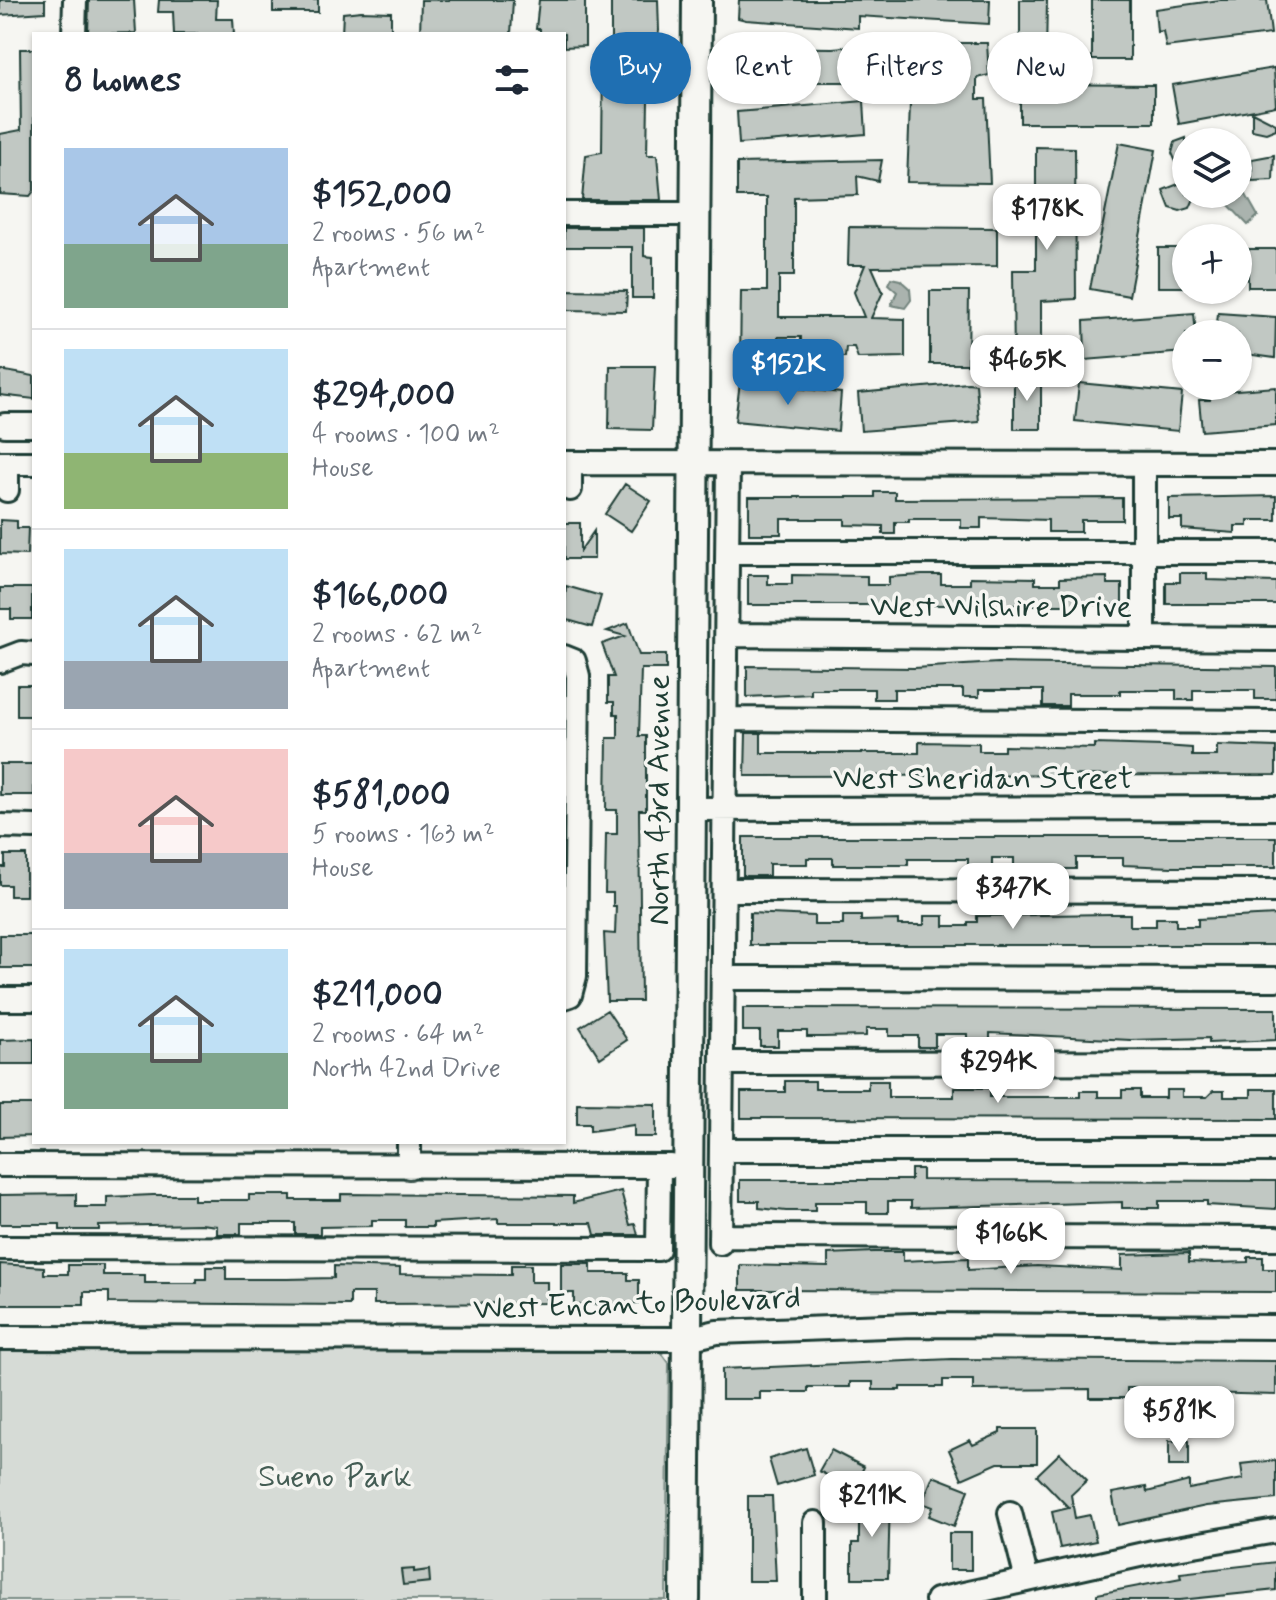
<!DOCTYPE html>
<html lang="en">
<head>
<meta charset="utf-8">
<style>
  body { margin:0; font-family:Mynerve,sans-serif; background:#f2f2f3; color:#1f2937; height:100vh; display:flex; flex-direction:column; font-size:30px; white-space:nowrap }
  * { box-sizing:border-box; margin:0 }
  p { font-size:26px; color:#747a83 }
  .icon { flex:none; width:44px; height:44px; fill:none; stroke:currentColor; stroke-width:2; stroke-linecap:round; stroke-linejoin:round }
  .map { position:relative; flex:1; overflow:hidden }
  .sheet { position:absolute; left:32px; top:32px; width:534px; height:1112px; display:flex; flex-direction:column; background:#fff; border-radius:0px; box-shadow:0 2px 6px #0004 }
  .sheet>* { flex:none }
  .top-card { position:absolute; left:590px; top:32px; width:566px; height:72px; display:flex; gap:16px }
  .buttons { position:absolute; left:1172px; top:128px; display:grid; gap:16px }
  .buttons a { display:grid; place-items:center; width:80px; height:80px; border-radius:50%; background:#fff; box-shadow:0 2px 6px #0004; font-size:40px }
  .price { position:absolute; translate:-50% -68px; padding:0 18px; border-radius:16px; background:#fff; color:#222; font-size:26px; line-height:52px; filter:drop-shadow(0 2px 4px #0008) }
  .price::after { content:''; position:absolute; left:50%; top:48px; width:24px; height:18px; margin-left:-12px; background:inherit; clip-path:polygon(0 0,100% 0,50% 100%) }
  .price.on { background:#1f6fb2; color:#fff }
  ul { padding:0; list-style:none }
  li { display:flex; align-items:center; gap:24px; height:200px; padding:0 32px }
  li+li { border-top:2px solid #e0e1e3 }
  li span { display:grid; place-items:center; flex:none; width:224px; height:160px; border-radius:0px; color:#555 }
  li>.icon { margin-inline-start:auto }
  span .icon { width:96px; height:96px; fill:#fffc; stroke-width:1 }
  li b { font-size:34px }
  h2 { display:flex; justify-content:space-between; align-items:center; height:96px; padding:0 32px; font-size:34px }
  .pill { padding:0 28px; border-radius:36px; background:#fff; box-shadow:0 2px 6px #0004; font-size:28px; line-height:72px }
  .pill.on { background:#1f6fb2; color:#fff }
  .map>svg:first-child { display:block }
</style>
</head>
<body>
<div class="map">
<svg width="1276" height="1600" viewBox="0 0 1276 1600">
  <rect width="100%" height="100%" fill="#f6f6f2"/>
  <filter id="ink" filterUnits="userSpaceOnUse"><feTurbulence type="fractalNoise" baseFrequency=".0125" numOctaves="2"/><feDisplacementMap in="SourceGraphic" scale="16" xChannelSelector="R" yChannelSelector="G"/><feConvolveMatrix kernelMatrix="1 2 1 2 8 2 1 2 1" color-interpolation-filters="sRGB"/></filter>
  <g filter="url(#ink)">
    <path fill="#d6dbd6" stroke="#7a8c85" stroke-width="2" d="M0,1350L661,1352L669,1363L666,1600H0Z"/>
    <path fill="#aab3ae" stroke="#72847d" stroke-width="2" d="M1241,186L1258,216L1248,225L1226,202L1233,194H1238Z
      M891,278L900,280L910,289L911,300L905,308L891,305L897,292L888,284Z"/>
    <path fill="#c1c8c3" stroke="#1f3d34" stroke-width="2" d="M0,0H45V12L0,15Z
      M89,0H134L136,33L88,34Z
      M159,0H217L216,19H233L234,34H174L173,12H158Z
      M273,0H318V12H273Z
      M421,0H513L511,34H420Z
      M539,0H585V46L564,47V34H540V29H536Z
      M611,0H658L659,31L656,44L649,45L647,155H657L661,200H582L586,155L602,152L603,62H611Z
      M739,0H990L989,24L858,16V28L746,20L738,18Z
      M1020,0H1047L1046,58H1020Z
      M1092,0H1130V60H1092Z
      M1220,0H1267L1271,34L1166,47L1163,31L1157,32L1155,9Z
      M361,11L391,12V34H342L343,13Z
      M886,43H987L989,75L977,78V99H986L990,183L907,182L911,78H907V72L901,71L900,78H858V82H738V47L833,48Z
      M20,49H34V191L30,196L0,194V134L21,130Z
      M1274,68L1276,106L1179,124L1172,85Z
      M1020,84L1154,85V123H1020Z
      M864,101L866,134L739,144L737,112Z
      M1252,112L1276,124V129L1266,133L1252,130Z
      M1186,138V166L1176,162L1172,153L1175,142Z
      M1119,143L1156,150L1129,296L1090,289Z
      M1036,147L1075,148L1076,299L1041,301V365L1014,367L1013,270H1036Z
      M1274,155L1273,180L1252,181V159Z
      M882,160L878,181L857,176L858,195L794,197V276H779V317H864L854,292L865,265H848L849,227L997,228V266L872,267L883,292L871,318L905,319V357L858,358L854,347H846L845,357H801V337H778V364H740L741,291H767V197H737V163Z
      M1186,181V194H1196L1190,208L1180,211L1170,208L1163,190Z
      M564,228H644V256L653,257V298H632V247H564Z
      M1158,248H1186V287H1158Z
      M1248,249H1276V287H1248Z
      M564,290L627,291L626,311L564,310Z
      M930,291H969L968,364H930Z
      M1194,313L1196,334H1186L1185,352L1085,360L1084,321Z
      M1218,313L1276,317L1275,358L1238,353V334H1216Z
      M610,366H655L652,430L609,429Z
      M0,370L34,376V399L0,395Z
      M1014,376L1041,379V429H1014Z
      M740,382L841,393L838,431L735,421Z
      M968,383L976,384L979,422L861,431L858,393Z
      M1079,383L1182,393L1178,431L1075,421Z
      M1276,387V425L1202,431L1199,400H1210L1211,392Z
      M625,484L651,501L631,531L605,514Z
      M875,492H895V499L1122,498V520H1081V532H1048V520L981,518V528H961V519H909V522H895V534H883V526L845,525V519H781V534H749V497H875Z
      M1276,496V520H1248V526H1235V533L1182,529V519H1169V498Z
      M0,520L17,521V528H28L27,555L0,554Z
      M564,523H580V551L594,531V559H564Z
      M1180,573H1207V580L1276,582V604H1166V582H1180Z
      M748,575H768V584H792V575L867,576V585H889V577L922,575H941V584H970V577L1035,578V584H1060V578L1107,577V584H1122V605H748Z
      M566,586L601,596L592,627L564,619Z
      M0,588H32V619H11V609H0Z
      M628,623L639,655H666V669H641L639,736H646V810H639L641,1001H607L604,933L615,934L616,906H613V893H605L606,834H617V810H606L607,738H618V714H614V702H608V677H614L602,644L625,636L607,631Z
      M998,663L1276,667V699H1255V690H1193V700H1176V690H1120V694H1068V706H1043V690H979V697H963V689H894V699H874V689H811V694L747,697V666L914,668Z
      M17,685H34V716H17Z
      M746,733H761V753H919V742L979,743V751H1004V746L1095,748V744L1163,746L1192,748V756H1217V745L1276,747V775L745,776Z
      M0,764H34V795H0Z
      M743,837H1276V867H1172L1123,865V858H1076V869H1055L1014,867V858H992V867H968V859H908V865H833V858H807V864H769V876H743Z
      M5,855H26V896H10V885H0V867H5Z
      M750,913L814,916V925H843V916H861V921L898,920V925H924V916H944V926H968V922H977V916L1112,914H1130V926H1156V918H1176V926H1198V919L1276,915V945H750Z
      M0,935H34V968H0Z
      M743,1008L1276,1009V1040L1209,1043V1038L1131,1040L990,1033V1047H967V1034H935V1047H918V1036H889V1029H866V1036L823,1037H807V1031H778V1046H760V1031H743Z
      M607,1010L627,1040L600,1058L580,1027Z
      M34,1039V1064H0V1040Z
      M785,1081H815V1089H868V1081H888V1097H954V1088H990V1097H1080V1091H1098V1097H1122V1090H1140V1098H1166V1090H1182V1097H1207L1213,1091H1224V1097H1251V1089H1276V1119L741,1118V1092H785Z
      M577,1103L656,1104V1137H634V1125L590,1131V1124H577Z
      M0,1105H34V1136L0,1137Z
      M911,1169H922V1180L1276,1181V1209L1207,1205V1201H1159V1208H1122V1202L911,1208V1201H888V1213H867V1202H815V1211H786L759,1208V1201H740V1180H911Z
      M621,1191L630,1225L635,1224L638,1235H595L592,1223H498V1219L433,1223V1227H405V1220H372V1226L320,1227V1234H295V1223H241V1234H217V1226L201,1224L99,1226V1230H60V1224H0V1195L76,1194V1207H107V1197L153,1195H194V1200H249V1195H291V1200H341V1194L573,1196V1203Z
      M874,1252H903V1261L968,1258V1270L1037,1266L1122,1270V1255L1189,1253V1262L1214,1263L1248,1262V1257H1263V1269H1276V1292L740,1290V1265L828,1267V1254Z
      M0,1264L44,1267V1274H68V1265H103V1275H145V1283H197V1279H206V1267H226V1279H287L334,1278V1266L400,1268V1274L511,1275V1265H531V1282H547V1303L374,1304V1293H350V1305L109,1303V1292H84V1305H0Z
      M561,1264H591V1273H628V1280H639V1303L574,1305V1293H561Z
      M952,1359L1276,1361V1395L1202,1393V1423H1183V1401H1162V1388H1127V1398H1090V1389L973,1390V1380H943V1387H900V1390H873V1382H850V1387H808V1392H760V1399H722V1369Z
      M1000,1429H1037V1463H998L962,1479L949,1450L970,1440L973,1445L1000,1433Z
      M1169,1441H1189V1466H1169Z
      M806,1448L814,1475L777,1486L769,1459Z
      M831,1450L864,1467L853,1489L819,1471Z
      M1060,1453L1087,1480L1071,1495L1075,1518L1090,1515L1096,1541L1060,1548L1052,1512L1069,1508L1037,1475Z
      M1276,1460V1499L1206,1506L1118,1525L1112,1493L1146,1487L1147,1492L1189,1481V1489L1243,1479L1241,1464Z
      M933,1476L969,1490L954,1526L929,1516L933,1507L922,1503Z
      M748,1496H772L776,1581H748Z
      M859,1496H890L888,1578H852V1543H859Z
      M949,1533H971V1570H949Z
      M1276,1562V1590L1180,1600H1097V1594L1181,1578L1180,1573Z
      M414,1569V1572L429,1570L430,1582L403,1585L401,1570Z"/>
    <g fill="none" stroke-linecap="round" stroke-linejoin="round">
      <g stroke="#1f3d34" stroke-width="28">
        <path id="minor" d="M74,34L75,0
          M564,214H695
          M5,425H34
          M0,463H34
          M7,463V490
          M564,463L1276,464
          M570,463V489
          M1144,465V638
          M728,552H1276
          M727,635L1276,639
          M564,657L574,661L578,676L575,976L570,995L564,997
          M0,661L21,653L34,654
          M726,719L1276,722
          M690,809L1276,808
          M0,826L34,827
          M724,890L1276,891
          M723,978L1276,979
          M0,999H34
          M722,1063L1276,1062
          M721,1150H1276
          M0,1165L671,1166
          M409,1167V1142
          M720,1236L1276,1238
          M720,1243L728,464
          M0,1248L658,1249L659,1166
          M0,1338L687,1339L717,1332L914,1325L1276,1327
          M1010,1513L1027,1580
          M815,1600V1523
          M937,1600L1153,1552L1276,1531"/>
      </g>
      <g stroke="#1f3d34" stroke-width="34">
        <path id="major" d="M685,1600L697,0"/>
      </g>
      <use href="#minor" stroke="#f6f6f2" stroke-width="22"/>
      <use href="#major" stroke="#f6f6f2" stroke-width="28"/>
    </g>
  </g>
  <g text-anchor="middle" stroke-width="7" stroke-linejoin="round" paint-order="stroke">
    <g font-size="32" fill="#1f3d34" stroke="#f6f6f2">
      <text x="1001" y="616">West Wilshire Drive</text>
      <text x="983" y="788">West Sheridan Street</text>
      <text transform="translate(657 800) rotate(-90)" y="11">North 43rd Avenue</text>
      <text transform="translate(637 1302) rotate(-2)" y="11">West Encanto Boulevard</text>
    </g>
    <g font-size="32" fill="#445d54" stroke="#f6f6f2">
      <text x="335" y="1486">Sueno Park</text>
    </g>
  </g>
</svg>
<div class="buttons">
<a><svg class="icon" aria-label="layers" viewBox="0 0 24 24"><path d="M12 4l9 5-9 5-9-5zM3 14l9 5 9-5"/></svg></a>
<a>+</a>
<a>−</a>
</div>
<b class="price" style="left:1047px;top:252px">$178K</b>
<b class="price" style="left:1027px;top:403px">$465K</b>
<b class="price on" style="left:788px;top:407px">$152K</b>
<b class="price" style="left:1013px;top:931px">$347K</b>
<b class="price" style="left:998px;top:1105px">$294K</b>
<b class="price" style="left:1011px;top:1276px">$166K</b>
<b class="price" style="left:1179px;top:1454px">$581K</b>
<b class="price" style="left:872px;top:1539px">$211K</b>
<div class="top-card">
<a class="pill on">Buy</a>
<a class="pill">Rent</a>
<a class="pill">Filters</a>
<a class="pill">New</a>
</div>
<section class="sheet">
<h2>8 homes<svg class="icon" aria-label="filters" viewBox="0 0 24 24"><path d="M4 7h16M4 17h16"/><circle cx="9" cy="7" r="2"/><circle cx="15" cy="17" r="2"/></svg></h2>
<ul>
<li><span style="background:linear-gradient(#a9c7e8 60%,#7fa58c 0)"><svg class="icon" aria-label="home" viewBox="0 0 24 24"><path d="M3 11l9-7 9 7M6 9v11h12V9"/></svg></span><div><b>$152,000</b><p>2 rooms · 56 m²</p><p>Apartment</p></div></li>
<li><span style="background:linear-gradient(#bfe0f5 65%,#8fb573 0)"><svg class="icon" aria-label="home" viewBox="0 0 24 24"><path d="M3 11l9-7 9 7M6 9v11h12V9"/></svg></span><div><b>$294,000</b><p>4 rooms · 100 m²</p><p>House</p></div></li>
<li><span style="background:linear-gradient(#bfe0f5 70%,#9aa5b1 0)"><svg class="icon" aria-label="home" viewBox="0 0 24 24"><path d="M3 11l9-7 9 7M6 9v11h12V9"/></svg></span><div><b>$166,000</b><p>2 rooms · 62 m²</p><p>Apartment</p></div></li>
<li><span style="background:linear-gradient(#f6c9c9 65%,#9aa5b1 0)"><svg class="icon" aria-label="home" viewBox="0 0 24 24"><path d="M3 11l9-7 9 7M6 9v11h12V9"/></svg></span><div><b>$581,000</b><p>5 rooms · 163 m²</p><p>House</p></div></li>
<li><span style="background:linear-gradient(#bfe0f5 65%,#7fa58c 0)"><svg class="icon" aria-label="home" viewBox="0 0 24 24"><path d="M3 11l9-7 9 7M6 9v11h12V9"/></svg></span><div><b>$211,000</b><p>2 rooms · 64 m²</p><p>North 42nd Drive</p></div></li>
</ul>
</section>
</div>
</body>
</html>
